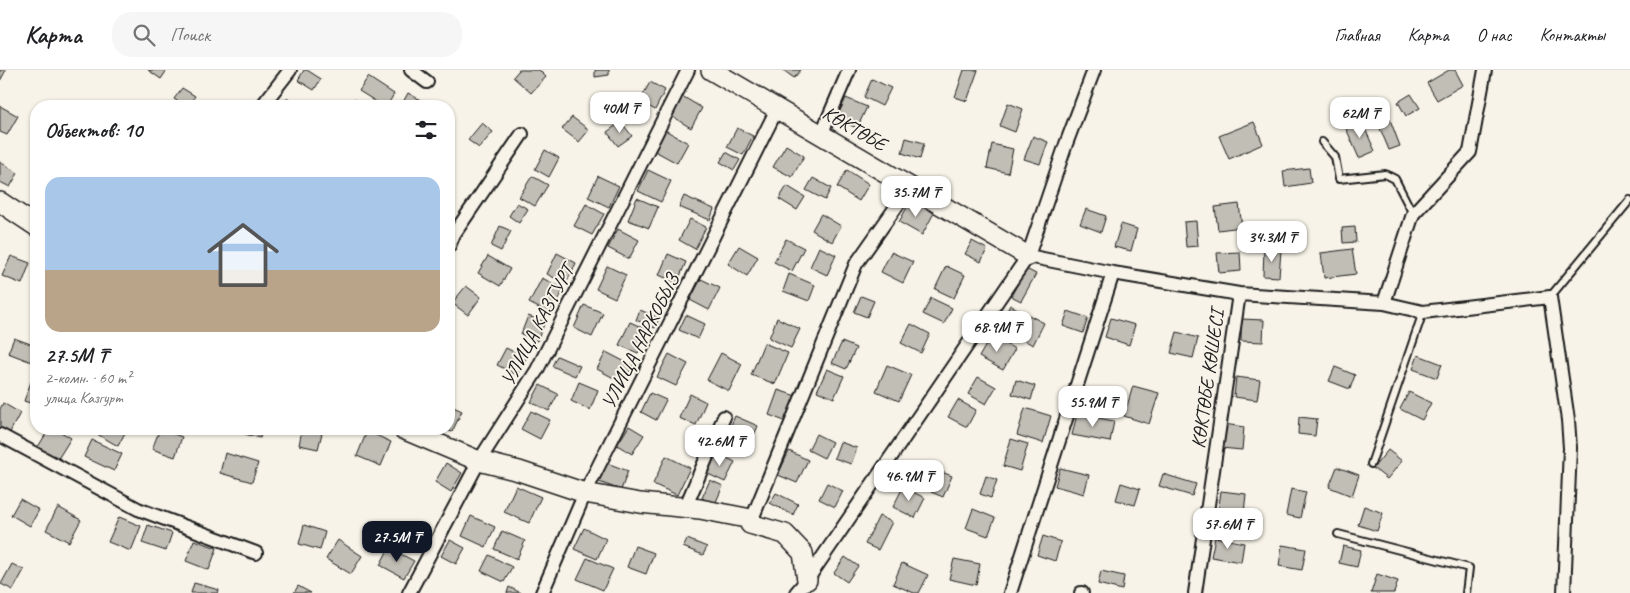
<!DOCTYPE html>
<html lang="ru">
<head>
<meta charset="utf-8">
<style>
  body { margin:0; font-family:Caveat,sans-serif; background:#f6f6f6; color:#202124; height:100vh; display:flex; flex-direction:column; font-size:19px; white-space:nowrap }
  * { box-sizing:border-box; margin:0 }
  p { font-size:16px; color:#757577 }
  .icon { flex:none; width:28px; height:28px; fill:none; stroke:currentColor; stroke-width:2; stroke-linecap:round; stroke-linejoin:round }
  .map { position:relative; flex:1; overflow:hidden }
  .drawer { position:absolute; left:30px; top:30px; width:425px; height:335px; display:flex; flex-direction:column; background:#fff; border-radius:20px; box-shadow:0 1px 4px #0004 }
  .drawer>* { flex:none }
  .price { position:absolute; translate:-50% -42px; padding:0 11px; border-radius:10px; background:#fff; color:#222; font-size:16px; line-height:32px; filter:drop-shadow(0 1px 2px #0008) }
  .price::after { content:''; position:absolute; left:50%; top:30px; width:15px; height:11px; margin-left:-8px; background:inherit; clip-path:polygon(0 0,100% 0,50% 100%) }
  .price.current { background:#111827; color:#fff }
  ul { padding:0; list-style:none }
  li { display:grid; align-content:center; gap:10px; height:265px; padding:0 15px }
  li span { display:grid; place-items:center; height:155px; border-radius:15px; color:#555 }
  li>.icon { margin-inline-start:auto }
  span .icon { width:90px; height:90px; fill:#fffc; stroke-width:1 }
  li b { font-size:21px }
  h2 { display:flex; justify-content:space-between; align-items:center; height:60px; padding:0 15px; font-size:21px }
  header { display:flex; align-items:center; gap:30px; box-sizing:border-box; height:70px; padding:0 25px; background:#fff; border-bottom:1px solid #e0e0e0 }
  header strong { font-size:24px }
  nav { display:flex; gap:28px; margin-inline-start:auto; font-size:18px }
  .search { width:350px; height:45px; background:#f6f6f6; display:flex; align-items:center; gap:12px; box-sizing:border-box; padding:0 18px; border-radius:20px; color:#757577; font-size:19px }
  .map>svg:first-child { display:block }
</style>
</head>
<body>
<header>
<strong>Карта</strong>
<div class="search"><svg class="icon" aria-label="search" viewBox="0 0 24 24"><circle cx="10" cy="10" r="6"/><path d="M15 15l6 6"/></svg>Поиск</div>
<nav><a>Главная</a><a>Карта</a><a>О нас</a><a>Контакты</a></nav>
</header>
<div class="map">
<svg width="1630" height="523" viewBox="0 0 1630 523">
  <rect width="100%" height="100%" fill="#f7f3e8"/>
  <filter id="ink" filterUnits="userSpaceOnUse"><feTurbulence type="fractalNoise" baseFrequency=".02" numOctaves="2"/><feDisplacementMap in="SourceGraphic" scale="10" xChannelSelector="R" yChannelSelector="G"/><feConvolveMatrix kernelMatrix="1 2 1 2 8 2 1 2 1" color-interpolation-filters="sRGB"/></filter>
  <g filter="url(#ink)">
    <path fill="#c0beb5" stroke="#1c1c1c" d="M0,0H6L0,11Z
      M148,0H167L161,9Z
      M304,0H307L321,9L314,20L298,10Z
      M519,0H539L546,7L531,23L513,7Z
      M595,0H609V5L595,7Z
      M783,0H801L794,8Z
      M964,0H978L967,31L955,27Z
      M1449,0H1455L1463,15L1437,30L1427,13Z
      M368,7L394,24L387,36H383L359,21Z
      M872,9L891,18L882,36L864,27Z
      M650,12L665,20L655,40L640,31Z
      M182,18L195,26L188,36H185L174,29Z
      M408,23L422,31L419,36H401Z
      M1411,24L1420,38L1406,46L1398,32Z
      M682,26L702,38L691,58L671,46Z
      M286,28L302,36H281Z
      M846,28L867,37L857,58L836,49Z
      M354,29L365,36H350Z
      M1008,33L1023,39L1015,62L1000,56Z
      M0,36L18,46L7,65L0,62Z
      M572,47L589,60L579,72L562,59Z
      M1389,47L1400,76L1389,80L1377,51Z
      M1361,50L1375,81L1359,88L1345,56Z
      M621,52L632,66L618,76L607,62Z
      M1254,52L1263,74L1229,89L1219,66Z
      M482,53L493,62L479,78L468,70Z
      M737,58L753,66L743,85L727,77Z
      M665,60L688,73L677,93L653,80Z
      M1033,66L1048,72L1040,94L1024,89Z
      M906,68L924,73L920,89L902,83Z
      M992,74L1013,79L1008,103L987,98Z
      M786,75L804,86L792,107L773,97Z
      M545,80L559,88L549,107L535,99Z
      M726,82L740,90L734,100L720,92Z
      M0,92L18,103L10,117L0,112Z
      M1309,98L1311,113L1285,117L1283,101Z
      M648,100L671,111L661,132L638,121Z
      M847,100L869,114L859,131L837,117Z
      M532,106L548,115L535,136L519,127Z
      M598,106L619,116L609,137L588,127Z
      M813,108L831,118L825,130L806,120Z
      M787,116L805,127L797,140L779,129Z
      M449,118L454,122L449,132Z
      M684,126L714,139L710,150L679,137Z
      M637,128L658,137L649,158L628,150Z
      M911,130L934,143L922,165L899,152Z
      M517,133L528,139L519,153L509,146Z
      M586,134L604,144L592,165L574,156Z
      M1239,134L1242,157L1218,160L1215,137Z
      M1086,139L1106,146L1101,162L1080,154Z
      M821,144L841,156L832,172L812,160Z
      M690,149L706,157L695,179L679,170Z
      M1196,151L1198,176L1186,177L1184,152Z
      M1121,154L1137,159L1131,181L1114,177Z
      M500,156L511,161L501,181L491,176Z
      M1355,157L1356,172L1343,173L1342,158Z
      M618,159L639,170L629,189L608,178Z
      M786,169L804,178L792,201L774,192Z
      M972,171L987,179L981,192L965,184Z
      M739,176L758,187L747,206L728,194Z
      M819,177L836,185L827,205L810,197Z
      M1264,179L1281,180L1279,207L1263,206Z
      M1352,179L1356,204L1324,208L1321,183Z
      M891,182L913,192L903,213L881,202Z
      M1240,182L1241,201L1219,203L1217,183Z
      M557,183L576,193L566,214L547,204Z
      M668,184L686,192L677,213L659,205Z
      M11,186L30,193L22,214L2,206Z
      M488,186L510,199L500,216L478,203Z
      M607,196L626,205L615,228L596,219Z
      M946,196L965,205L954,228L935,219Z
      M1026,199L1036,204L1021,231L1011,226Z
      M789,204L815,215L809,231L783,221Z
      M542,208L564,219L551,244L529,233Z
      M701,209L720,218L709,240L690,230Z
      M466,216L481,227L468,245L452,233Z
      M861,226L874,231L867,247L854,242Z
      M931,228L952,238L944,254L923,244Z
      M584,235L603,243L592,267L574,258Z
      M1010,235L1044,253L1033,275L999,257Z
      M640,240L659,248L655,258L636,250Z
      M1068,241L1088,248L1083,263L1063,256Z
      M686,245L705,254L698,269L679,260Z
      M528,246L545,252L537,271L521,264Z
      M777,248L800,259L791,278L769,268Z
      M1111,248L1135,255L1129,275L1105,267Z
      M1241,249L1264,250L1263,272L1241,271Z
      M630,252L648,260L638,283L619,275Z
      M911,254L930,264L921,283L901,273Z
      M1177,262L1198,268L1193,288L1171,283Z
      M991,266L1015,279L1003,300L979,287Z
      M14,268L36,276V286L34,293L8,283Z
      M842,272L856,278L846,299L832,293Z
      M764,273L788,283L775,314L751,305Z
      M506,278L526,288L517,305L497,295Z
      M606,282L633,296L623,313L597,299Z
      M721,283L742,294L729,321L707,310Z
      M669,284L688,294L676,316L657,307Z
      M1418,285L1442,294L1437,308L1413,299Z
      M557,286L580,296L575,306L552,296Z
      M887,295L911,305L899,331L876,321Z
      M1335,297L1355,305L1350,319L1329,311Z
      M827,299L844,306L834,328L817,321Z
      M978,307L996,317L986,334L968,324Z
      M1236,307L1260,310L1257,330L1234,327Z
      M32,309L36,310V335L24,331Z
      M1016,310L1035,316L1031,330L1012,324Z
      M579,312L598,320L590,340L571,331Z
      M540,315L558,324L549,341L531,332Z
      M1133,316L1159,323L1149,354L1124,346Z
      M778,320L796,326L787,352L769,345Z
      M1409,322L1431,333L1422,350L1400,339Z
      M650,323L666,330L656,350L641,342Z
      M690,324L706,332L696,355L679,348Z
      M958,330L976,340L967,357L948,347Z
      M3,333L20,343L8,366L0,361V339Z
      M449,335L462,341L452,362L444,359H449Z
      M1025,338L1051,346L1043,373L1017,365Z
      M531,341L550,350L540,369L521,359Z
      M1077,344L1114,351L1110,372L1072,365Z
      M735,346L758,356L748,379L725,369Z
      M1299,347L1317,349L1315,366L1298,364Z
      M1224,354L1244,357L1242,380L1221,378Z
      M629,356L644,365L632,384L617,375Z
      M49,359H56L71,368L56,392L36,380Z
      M100,359H127L118,376L97,364Z
      M160,359L182,367L175,387L152,379Z
      M234,359H263L260,368L233,361Z
      M302,359H323L318,379L299,375Z
      M367,361L391,372L381,396L357,386Z
      M816,364L832,372L824,388L808,380Z
      M1011,369L1028,374L1020,401L1003,396Z
      M92,370L122,384L114,401L84,387Z
      M840,372L857,378L851,394L834,388Z
      M1388,380L1402,391L1387,409L1373,398Z
      M789,381L808,390L797,413L778,405Z
      M716,382L735,392L725,412L706,403Z
      M225,383L258,393L252,412L220,403Z
      M666,386L690,398L677,425L653,414Z
      M446,393L462,403L451,422L435,412Z
      M607,393L628,401L621,420L599,412Z
      M1337,397L1359,405L1352,426L1329,417Z
      M1060,398L1089,405L1084,424L1055,416Z
      M939,401L952,406L943,427L931,422Z
      M1163,404L1196,414L1192,426L1159,416Z
      M986,406L997,410L991,428L980,424Z
      M710,410L723,416L715,434L702,428Z
      M827,413L843,421L835,437L819,429Z
      M1121,413L1140,419L1135,435L1116,430Z
      M516,416L541,427L529,453L504,442Z
      M903,417L925,428L915,448L893,437Z
      M1291,419L1306,422L1300,448L1286,445Z
      M1221,421L1246,424L1243,453L1217,450Z
      M776,423L798,434L793,445L770,433Z
      M20,429L39,440L30,456L11,445Z
      M1364,436L1383,443L1377,461L1358,455Z
      M58,437L81,450L69,472L46,460Z
      M973,439L995,448L988,466L966,458Z
      M471,446L495,457L486,477L462,466Z
      M879,446L892,452L878,480L865,474Z
      M119,447L141,456L131,481L108,472Z
      M148,455L172,463L166,481L142,473Z
      M304,455L325,462L320,480L299,474Z
      M584,458L606,469L597,489L574,479Z
      M502,461L525,471L517,489L494,479Z
      M1043,466L1061,472L1055,491L1037,485Z
      M1215,467L1244,473L1241,492L1211,487Z
      M687,469L707,477L703,485L683,477Z
      M194,470L217,478L209,500L186,491Z
      M338,470L362,486L351,504L326,489Z
      M450,470L465,478L456,494L441,486Z
      M1282,475L1306,479L1302,500L1279,496Z
      M635,476L654,483L646,504L627,497Z
      M1343,476L1361,480L1357,497L1339,493Z
      M389,478L414,491L404,508L380,495Z
      M489,485L512,497L504,512L481,501Z
      M845,487L858,496L847,512L834,503Z
      M587,488L613,499L603,520L577,509Z
      M954,489L980,494L976,515L949,509Z
      M902,493L928,505L919,523H914L893,514Z
      M12,494L24,500L13,520L1,514Z
      M1101,501L1124,506L1122,520L1098,514Z
      M1377,504L1398,511L1394,523H1371Z
      M194,513L219,520L218,523H191Z
      M298,516L311,523H294Z
      M509,517L521,523H507Z"/>
    <g fill="none" stroke-linecap="round" stroke-linejoin="round">
      <g stroke="#1c1c1c" stroke-width="10">
        <path id="lane" d="M1322,72L1335,87L1339,109L1385,104L1395,109L1413,144
          M1550,227L1630,130
          M1371,394L1423,242
          M1338,464L1469,498L1466,523"/>
      </g>
      <g stroke="#1c1c1c" stroke-width="16">
        <path id="street" d="M411,0L427,12
          M262,36L290,0
          M821,65L849,0
          M449,176L454,164L522,64
          M1028,186L1113,203L1239,224L1195,523
          M1239,224L1384,233L1423,242L1550,227L1568,350L1570,378L1564,523
          M1384,233L1413,144L1470,82L1485,0
          M0,365L138,439L256,483
          M685,438L724,347
          M750,454L856,194L910,117
          M409,523L479,391L537,300L688,0
          M542,523L585,423L777,39
          M796,523L807,510L1028,186L1066,74L1094,0
          M1010,523L1113,203
          M1081,523H1082"/>
      </g>
      <g stroke="#1c1c1c" stroke-width="22">
        <path id="secondary" d="M711,0L1028,186
          M0,132L36,156
          M403,359L479,391L519,401L585,423L640,433L700,439L751,449L750,454L785,464L803,483L807,510"/>
      </g>
      <use href="#lane" stroke="#f7f3e8" stroke-width="6"/>
      <use href="#street" stroke="#f7f3e8" stroke-width="12"/>
      <use href="#secondary" stroke="#f7f3e8" stroke-width="19"/>
    </g>
  </g>
  <g text-anchor="middle" stroke-width="4" stroke-linejoin="round" paint-order="stroke">
    <g font-size="20" fill="#1c1c1c" stroke="#f7f3e8">
      <text transform="translate(855 58) rotate(30)" y="7">КӨКТӨБЕ</text>
      <text transform="translate(537 255) rotate(-62)" y="7">УЛИЦА КАЗГУРТ</text>
      <text transform="translate(640 271) rotate(-63)" y="7">УЛИЦА НАРКОБЫЗ</text>
      <text transform="translate(1207 309) rotate(-82)" y="7">КӨКТӨБЕ КӨШЕСІ</text>
    </g>
  </g>
</svg>
<b class="price" style="left:620px;top:64px">40M ₸</b>
<b class="price" style="left:1360px;top:69px">62M ₸</b>
<b class="price" style="left:916px;top:148px">35.7M ₸</b>
<b class="price" style="left:1272px;top:193px">34.3M ₸</b>
<b class="price" style="left:997px;top:283px">68.9M ₸</b>
<b class="price" style="left:1093px;top:358px">55.9M ₸</b>
<b class="price" style="left:720px;top:397px">42.6M ₸</b>
<b class="price" style="left:909px;top:432px">46.9M ₸</b>
<b class="price" style="left:1228px;top:480px">57.6M ₸</b>
<b class="price current" style="left:397px;top:493px">27.5M ₸</b>
<section class="drawer">
<h2>Объектов: 10<svg class="icon" aria-label="filters" viewBox="0 0 24 24"><path d="M4 7h16M4 17h16"/><circle cx="9" cy="7" r="2"/><circle cx="15" cy="17" r="2"/></svg></h2>
<ul>
<li><span style="background:linear-gradient(#a9c7e8 60%,#b9a48a 0)"><svg class="icon" aria-label="home" viewBox="0 0 24 24"><path d="M3 11l9-7 9 7M6 9v11h12V9"/></svg></span><div><b>27.5M ₸</b><p>2-комн. · 60 m²</p><p>улица Казгурт</p></div></li>
</ul>
</section>
</div>
</body>
</html>
